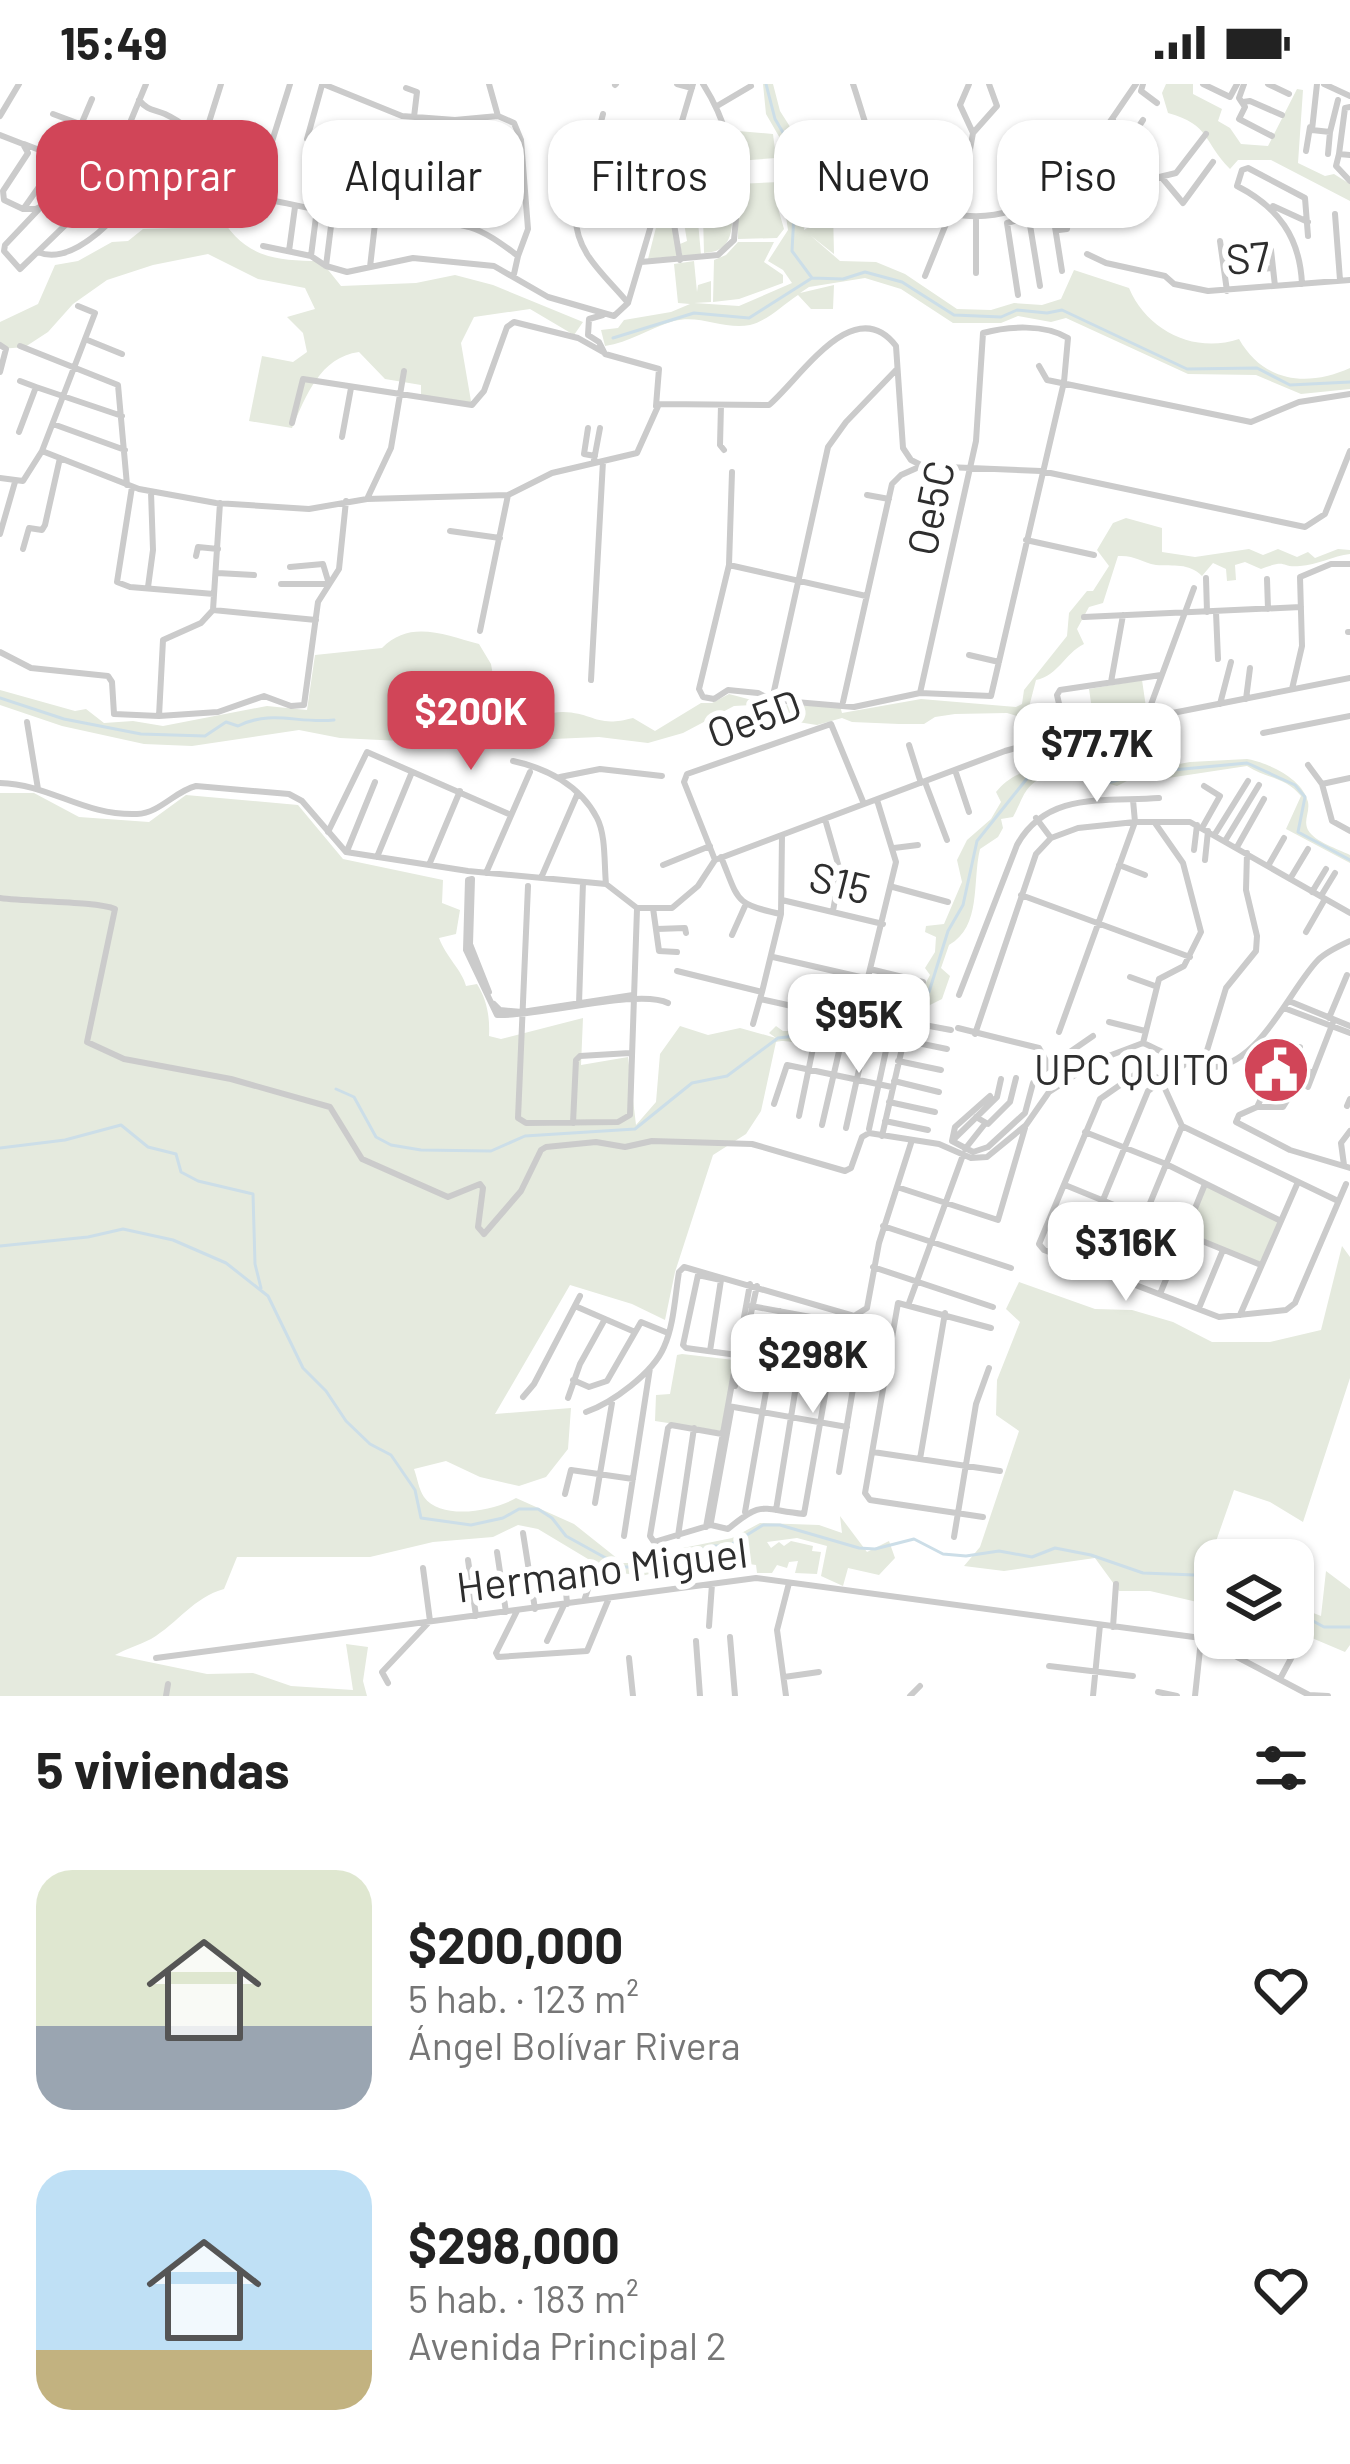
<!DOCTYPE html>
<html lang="es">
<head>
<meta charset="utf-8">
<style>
  body { margin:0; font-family:Barlow,sans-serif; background:#f6f6f6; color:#222; height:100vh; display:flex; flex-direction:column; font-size:45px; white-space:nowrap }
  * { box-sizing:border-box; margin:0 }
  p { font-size:39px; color:#767676 }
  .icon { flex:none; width:66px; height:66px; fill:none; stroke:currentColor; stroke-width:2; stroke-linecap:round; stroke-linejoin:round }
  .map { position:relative; height:1612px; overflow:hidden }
  .panel { display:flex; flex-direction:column; background:#fff; flex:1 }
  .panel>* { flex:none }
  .top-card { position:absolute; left:36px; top:36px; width:1278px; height:108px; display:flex; gap:24px }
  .tools { position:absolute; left:1194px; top:1455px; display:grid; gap:24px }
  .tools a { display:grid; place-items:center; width:120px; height:120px; border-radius:24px; background:#fff; box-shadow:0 3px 9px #0004; font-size:60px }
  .price { position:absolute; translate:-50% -102px; padding:0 27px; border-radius:24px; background:#fff; color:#222; font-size:39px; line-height:78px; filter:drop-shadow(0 3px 6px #0008) }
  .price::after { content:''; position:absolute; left:50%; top:72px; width:36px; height:27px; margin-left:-18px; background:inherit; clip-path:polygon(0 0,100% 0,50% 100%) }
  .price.selected { background:#d14558; color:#fff }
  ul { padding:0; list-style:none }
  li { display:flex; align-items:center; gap:36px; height:300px; padding:0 36px }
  li span { display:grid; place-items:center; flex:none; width:336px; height:240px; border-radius:36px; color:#555 }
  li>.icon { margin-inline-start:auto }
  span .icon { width:144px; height:144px; fill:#fffc; stroke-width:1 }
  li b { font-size:51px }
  h2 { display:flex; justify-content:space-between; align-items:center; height:144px; padding:0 36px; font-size:51px }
  .pill { padding:0 42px; border-radius:36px; background:#fff; box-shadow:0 3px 9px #0004; font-size:42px; line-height:108px }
  .pill.selected { background:#d14558; color:#fff }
  .status { display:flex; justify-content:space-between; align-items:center; height:84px; padding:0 60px; background:#fff; direction:ltr }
  .status svg { height:33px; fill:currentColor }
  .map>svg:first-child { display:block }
</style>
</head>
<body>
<div class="status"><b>15:49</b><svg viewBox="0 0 49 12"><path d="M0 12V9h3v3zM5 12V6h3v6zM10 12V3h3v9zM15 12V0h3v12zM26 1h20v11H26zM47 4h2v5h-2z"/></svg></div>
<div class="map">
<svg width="1350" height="1612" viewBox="0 0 1350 1612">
  <rect width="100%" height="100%" fill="#fff"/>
  <path fill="#e5eade" d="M763,0H773L780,27L794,49L824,48L821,67L832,68L834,75L817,80L814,74L813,82L806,85L808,101L830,126L807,143L808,116L804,146L833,127L834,170L810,151L840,177L876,178L905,190L957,225L991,226L1014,219L1042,221L1061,215L1074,186L1129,204C1147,247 1195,270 1239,255C1264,299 1308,303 1350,284V305L1301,310L1256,291L1188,290L1066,234L1051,238L1018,232L1001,239H953L901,205L865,194L809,203L800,209L834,201L833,225H811L798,211C783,221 767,237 750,241C724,246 700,230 674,237C649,244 629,259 605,262L601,246L618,244L624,236L671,228L690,220L678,219L674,180L694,177L697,208L698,201L711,197V218L694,219L739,222L792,199L783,186L768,177L788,146L785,126L779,117L786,103L780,90L781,56L766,30Z
    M1166,0H1193V10L1222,25L1218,37L1230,44L1241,60L1268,62L1297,5L1303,6L1298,79L1325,92L1334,90L1350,100V117L1271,76H1238L1230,85C1203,58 1211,41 1168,29L1162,9Z
    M681,47L704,56V48H727L730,98L705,102L704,67L703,101L666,105Z
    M738,47L773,50L776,74L737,77L733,53Z
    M780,98L776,117L784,145L777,154L738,155L737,100Z
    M695,104L701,171L682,172L680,160L687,157L683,133L691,131L688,128L663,132L671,133L678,172L648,175L665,108Z
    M216,126C243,172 269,177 321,177L341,202L416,199L455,191L493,201L583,238L574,251L530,225L474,233L461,259L472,323L452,315L421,313V301L385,295L359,268C320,273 306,312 292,344L249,337L262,272L293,278L307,268L303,249L287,233L315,225L305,204L258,195L208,170L153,181L107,196L73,220L48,248L25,263L0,265V238L38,220L55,181L78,177L112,158L128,157L143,145L176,144Z
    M733,126C732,149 731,168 704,169L703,131Z
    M738,158H774L764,178L783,191V199L739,215L713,218L714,176L726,171Z
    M1126,434L1162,444V468L1195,473L1249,465L1263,471L1278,465L1297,473L1308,468L1315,474L1338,465L1350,466V470C1333,472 1317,481 1300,482C1279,484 1289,474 1261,485L1245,478L1235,481L1236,496L1227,497L1226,485L1213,479L1202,492C1188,478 1174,483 1156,481C1141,478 1135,471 1118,472L1103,519L1089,523L1077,545L1084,560C1064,570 1059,591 1036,596L1029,623L1017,632L1007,629L955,630L935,633L924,640H899L852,638L842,634L817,641L758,632L752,621L734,622L683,649L648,659L599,653L530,656L502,662L340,654L299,646L192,662L144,660L62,642L0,621V606L75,627L86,625L104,639L133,637L163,642L267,622L307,626L315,571L382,564C410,535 445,551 479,560L491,580L496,609L514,634C535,635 548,628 563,628C595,629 596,644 633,634L655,647L701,619H712L729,610L771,621L840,622L842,629L921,615L1016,623L1022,620L1024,606L1067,552L1069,529L1087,507H1093L1109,482L1097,466L1113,439Z
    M1142,596L1147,630L1094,639L1089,605Z
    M1247,675C1269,679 1303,695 1308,718C1310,729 1303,736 1308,746C1315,758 1338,765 1350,771V779L1286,745L1301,712C1286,693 1265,694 1247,682L1168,694L1139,691L1117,702L1068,688L1057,692L1049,689C1022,704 1026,709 1013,733L1001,735L1003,744L998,753L980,765C972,798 982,842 949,861L941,884L950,892L942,915L920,926L914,935L905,934L896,945C855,938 840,959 806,960C794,960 788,955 776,958L761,1027L746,1050L713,1071L675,1188L665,1236L632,1220L570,1201L495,1330L571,1324L568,1365L546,1393L519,1402L480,1393L446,1377L414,1385C417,1393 419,1406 424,1413C441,1437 495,1427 516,1414L574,1440L623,1479H646L683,1464L732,1454L760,1439L819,1441L842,1449L840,1432L867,1468L889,1457L895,1474L879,1491L848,1484L843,1502L821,1492L827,1462L797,1454L767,1458L771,1464L779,1458L784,1462L791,1457L813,1462L812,1467L821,1468L817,1490L795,1489L798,1477L789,1478L787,1484L777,1481L772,1489H757L756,1481L749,1480L745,1471L734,1473L731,1489H728L730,1477L726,1473L723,1490L712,1489L711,1481L702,1483L700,1479L697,1487L689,1483V1490H680L678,1482L642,1492L608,1487L538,1445L518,1441L493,1453L433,1458L370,1473H237L224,1505C194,1513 178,1539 151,1555C139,1561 126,1565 115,1571L207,1590L253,1589L291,1602L353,1606L346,1560L368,1563L363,1597L367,1612H0V709H34L79,733L149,738L186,711L298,721L343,775L443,796L442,819L460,826L456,850L439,854C446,873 462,886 466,902L477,900C487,916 490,933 489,952L501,955L583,934L581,981L628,973L636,1041L656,1018L660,970L680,942L708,951L740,944L776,954L769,949L776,942L783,947H806L864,926L887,928L917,915L930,891L925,884L935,868L936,853L925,848L926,842L944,840L962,798L957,776L967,756L991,735L1001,718L996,708C1014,685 1042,682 1070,679L1072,683L1104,694L1190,678Z
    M1205,1100L1279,1136L1261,1179L1183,1149Z
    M1342,1162L1350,1173V1294L1303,1438L1270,1418L1234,1406L1207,1483L1215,1487V1514L1210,1521L1150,1507H1119L1095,1474L1004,1487L964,1482L980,1463L1019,1347L996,1331L997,1296L1020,1238L1006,1225L1019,1198L1095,1225L1132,1226L1173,1238L1212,1258H1270L1321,1246Z
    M682,1270L734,1276L721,1347L655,1337L656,1311L670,1310L677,1271Z
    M1326,1487L1350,1505V1561L1345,1568L1293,1546V1521L1321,1532Z"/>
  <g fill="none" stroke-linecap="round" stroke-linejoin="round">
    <path stroke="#ccdee8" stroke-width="3" d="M766,0L775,35L788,57L787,86L795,110L792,167L812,194
      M613,254L694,229L749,234L812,194L843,195L865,188L902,198L954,231L1001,233L1017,226L1047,229L1062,226L1187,285L1257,284L1290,301L1350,298
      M0,614L64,635L141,650L205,652L226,638L238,642C273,625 297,640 334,636
      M336,1005L354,1013L376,1053L391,1061L421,1066L491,1067L525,1052L635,1045L692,999L727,992L778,954L822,949L844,936L893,932L917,919L929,908L948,847L963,821L977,757L1029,692L1066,683L1108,699L1141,689L1247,679L1295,701L1305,713L1298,748L1350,776
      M0,1064L65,1056L121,1041L148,1063L176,1070L181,1088L198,1097L253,1110L255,1180L261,1204
      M0,1162L88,1153L123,1145L173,1156L226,1179L268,1212L303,1284L326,1307L346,1337L370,1360L391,1371L415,1406L421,1434L471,1441L503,1434L519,1425H538L552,1434L566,1452L622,1483H655L712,1462H729L763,1441H780L859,1464L875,1465L914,1455L943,1470L966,1472L999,1467L1032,1473L1055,1464L1091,1471L1143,1489L1195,1491L1206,1505L1215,1506
      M1293,1526L1324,1543H1350"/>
    <path stroke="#cbcbcb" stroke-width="6" d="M323,0L402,32L455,36L498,32
      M489,0L498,32L514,39L521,56L528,145L518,172
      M677,0L692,4
      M853,0C862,26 868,55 882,78C919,143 1004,148 1057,101C1088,74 1112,34 1136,0
      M1143,0L1141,7L1157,19
      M1203,0L1230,13L1237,0
      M1244,0L1239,14L1245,23L1239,35L1272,52
      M1268,0L1289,10
      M1317,0L1312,46L1330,48L1338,16
      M1324,0L1350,12
      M322,1L307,55L334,68
      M615,1L616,0
      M406,4L417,8L414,33
      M139,16C148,27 153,25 165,30C199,46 219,79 254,95L263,86
      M1243,18L1250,17L1282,31
      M717,22L751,2
      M53,30L171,74L177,71
      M603,30L576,133C575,169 607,193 628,219
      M0,32L19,0
      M1113,36L1132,86L1147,96L1176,89L1206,50
      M973,49L997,22L989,0
      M0,51L23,60L28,69L3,107L4,116L23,125H36L110,87L251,118C271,112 295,123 316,125C366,130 420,130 469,143C488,149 502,160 518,172L514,190
      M204,54L221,0
      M24,60L73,79L49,114
      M1120,61L1130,56L1143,36
      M1306,67L1310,43
      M1107,68L1111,64L1121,67
      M1328,70L1330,48
      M1339,70L1345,24L1350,23
      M1350,71L1339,70L1336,82L1350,97
      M66,76L92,15
      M110,87L146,0
      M1163,95L1183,119L1213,78
      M261,115L266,102L263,86L290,0
      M1273,122L1308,138
      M24,124L60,73
      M40,124L5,161L4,167L20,185L119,89
      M1335,130L1340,196
      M958,131L973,49L960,21L969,0
      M1029,135L1040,202
      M674,140L680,176
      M1055,143L1062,187
      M1220,157L1227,207
      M263,162L311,172L326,182L347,188L413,174L494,182L548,213L614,232L628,219L693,0
      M1271,166L1275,202
      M289,167L295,123
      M38,168C75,184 125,125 145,97
      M1087,170L1106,179L1165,192L1174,200L1208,207L1350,196
      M311,172L317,125
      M641,178L718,171L734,156C741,101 733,47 703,0
      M326,182L333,126
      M370,183L376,131
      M1243,187L1273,184
      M976,189V133
      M925,192L950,130
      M1302,200C1300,153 1278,123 1237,102L1242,86L1248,84L1305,114L1308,152
      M1018,211L1007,139L1041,129L1059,146L1067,145L1069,131L1053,114
      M603,231L589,235L588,251L599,258L605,270L659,285L656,322
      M85,255L122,270
      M0,261L6,265L0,288
      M20,262L118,301L127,401
      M1039,282L1047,296L1251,338L1299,318L1350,310
      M20,297L36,303
      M721,321L720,361L724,366
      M292,339L303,295L472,321L484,307L507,243L514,238L578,254L603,268
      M53,340L125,366
      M588,344L584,370L595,372
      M19,348L36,303L122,332
      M342,353L351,304
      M42,367L95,229L78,222
      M594,376L600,344
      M732,388L729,481L699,605L703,613L714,615L728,606L758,609L772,616L854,623L920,609L991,612L1064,298L1068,254C1045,240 1008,242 983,249L976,357L920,609
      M0,394L23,397L42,367L139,405L216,419L309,425L367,415L508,411L552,389L637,369L659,320L769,321C800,295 854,207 896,262L903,364L911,376L923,382L1041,387L1305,443L1325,430L1350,367
      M132,403L117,498L130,503L214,510
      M867,411L889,415
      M367,415L391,364L404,287
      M220,419L213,526L201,539L163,556L159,632L218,628L264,612L291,622L304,621L318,518L339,485L346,417
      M450,447L500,454
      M0,450L15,398
      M1026,456L1094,471
      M23,465L29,444L42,446L45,441L60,374
      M196,472L198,463L218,465
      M729,481L866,512
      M217,489L254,491
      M1206,494L1207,528
      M1267,495L1268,525
      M281,500H329L323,480L290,483
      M148,503L153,466L151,408
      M213,526L316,536
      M1216,528L1218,575
      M1084,533L1301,523
      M480,547L508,411
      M1348,548H1350
      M0,568L31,584L108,592L112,598L114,630L159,632
      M969,571L999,578
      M591,596L603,377
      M1111,598L1123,531
      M1292,605L1302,562L1300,493L1331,480H1350
      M1246,615L1250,584
      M772,616L828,363L846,338L897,285
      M843,618L892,400L901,391L919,383
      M1220,620L1231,578
      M1146,634L1194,504
      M27,638L38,705
      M1121,639L1126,667
      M1099,644L1104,671
      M1263,649L1350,632
      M1066,650L1057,611L1060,606L1161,591
      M909,661L921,699
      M513,677C546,684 580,701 597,734C606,751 604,780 606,800
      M1308,681L1322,700L1332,737L1350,747
      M955,686L969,728
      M560,693L600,685L662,692
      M925,698L947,756
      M0,699C50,700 83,732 137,730C160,729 175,707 196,702L289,710L302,717L346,768L468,787L606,800L637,824H672L698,802L715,776L1005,667L1066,650L1350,594
      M1322,700L1350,694
      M1036,734L1051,754
      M825,735L840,787L833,827
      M1202,744L1220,712L1204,702
      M328,748L367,668L511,731
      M1215,750L1248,697
      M1225,757L1259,701
      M1237,763L1264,715
      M894,764L918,761
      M1194,766L1197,741
      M347,767L375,698
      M377,773L412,688
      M721,773C739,816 733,820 781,830
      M715,776L684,698L687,690L831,640L864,720
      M1205,776L1208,747
      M429,781L460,707
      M663,781L710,762
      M1119,781L1145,791
      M1268,782L1284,754
      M486,789L530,688
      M541,794L577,711
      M472,795L468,796L466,866L497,931C539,933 639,904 668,919
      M472,795L470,860L489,908
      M1290,795L1308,765
      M528,802L518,1034L526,1039L618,1038L630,1031L637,825
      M893,803L948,818
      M1312,808L1326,785
      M1021,811L1190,873
      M1321,812L1335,789
      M0,814C27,818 97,817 115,825L87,958L124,975L231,995L330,1023L362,1075L448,1113L480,1100L483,1104L478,1143L484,1150L521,1107L541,1066L546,1063L596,1058L625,1063L652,1057L752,1060L845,1087L851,1084L862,1053L869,1049L939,1060L971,1074L987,1073L1026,1041L1049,1008L1098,976L1143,959C1162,967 1184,981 1205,983C1257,988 1288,907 1318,876C1326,868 1339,862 1350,857
      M782,816L883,840
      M653,824L659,867L677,868
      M657,845L685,844L686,849
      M1306,848L1325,815
      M732,851L745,822
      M773,873L869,895
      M874,886L923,898
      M677,887L762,908L781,830L782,751
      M1130,893L1155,902
      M959,911L1017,761C1047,707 1105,718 1159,714
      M760,915L792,922
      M1289,917L1350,942
      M494,920L500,926L522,928L633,911
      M579,920L583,798
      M861,922L896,778L877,716
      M1284,924L1350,949
      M1329,934L1347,891
      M1109,938L1145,947
      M753,940L762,908
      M958,944L1039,964L1049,982
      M1059,948L1135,738L1133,716
      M975,950L1036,770L1051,754L1078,744L1135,738H1190L1350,829
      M903,956L947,965
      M1143,959L1159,895L1184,882L1201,848L1183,779L1155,739
      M1260,968L1313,989
      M898,977L941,986
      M1294,981L1300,963
      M1202,983L1226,904L1256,867L1257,852L1246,806L1247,769
      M1041,988L1093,952
      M894,997L939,1008
      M1308,1003L1334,936
      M990,1012L955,1043L952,1057L973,1068L988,1063L1025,1029L1033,999
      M889,1018L935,1028
      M774,1020L787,981L892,1003
      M1347,1022L1350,1015
      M1257,1023L1269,998L1288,1005L1291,1010L1283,1023H1257L1239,1031L1236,1038L1290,1066L1350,1084
      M799,1032L813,964
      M976,1033L988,1040L1010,1018L1016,994
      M885,1037L928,1046
      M573,1039L576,976L580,972L630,969
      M822,1041L841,959
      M846,1044L867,950
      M869,1045L890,948
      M1085,1048L1166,1080L1279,1136
      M882,1052L908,938L951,946
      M954,1055L997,1013L1001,995
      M965,1065L984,1041
      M1344,1081L1341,1059L1350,1047
      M1065,1101L1261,1181
      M897,1103L998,1136L1025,1044
      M1336,1116L1182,1042L1161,996L1143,985L1100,1015L1039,1160L1044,1166L1219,1233L1286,1226L1295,1219L1346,1100
      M883,1142L1011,1184
      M1077,1179L1148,1007L1188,978
      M873,1183L993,1223
      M1119,1194L1182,1042
      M1160,1210L1205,1100
      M909,1219L963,1071
      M575,1222L635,1248
      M1199,1224L1223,1166
      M1240,1231L1298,1098
      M710,1267L721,1196L698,1191L683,1261L686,1264L737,1271
      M573,1296L589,1303L607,1297L641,1238L668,1249
      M735,1302L757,1202
      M523,1313L534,1300L580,1212
      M568,1314L580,1280L605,1235
      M728,1322L847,1343
      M586,1328C612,1319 653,1289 664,1263C674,1241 675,1212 679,1188L684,1183L854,1232L867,1224L879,1159L912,1056
      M722,1350L671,1341L668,1344L650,1452L654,1458L711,1441L728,1445C764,1415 761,1426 804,1430L838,1238L751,1222
      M873,1368L1000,1387
      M920,1375L945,1229
      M839,1388L859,1269
      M565,1410L571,1386L633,1395
      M595,1419L612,1319
      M776,1426L807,1234
      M745,1428L780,1227
      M983,1433L870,1416L865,1409L898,1219L991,1244
      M711,1438L731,1327
      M706,1443L750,1200
      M523,1449L535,1525
      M624,1452L650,1284
      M678,1452L694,1344
      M954,1453L976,1320L989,1284
      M497,1468L506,1528
      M468,1476L476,1532
      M564,1482L567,1520
      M584,1517L593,1490
      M517,1527L496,1569L498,1573L587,1567L609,1514
      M709,1542L712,1500
      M1113,1543L1116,1500
      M730,1553L735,1612
      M547,1557L564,1521
      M696,1557L700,1612
      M156,1574L756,1494L1201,1554L1309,1611L1328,1612
      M629,1574L633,1612
      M1049,1582L1133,1592
      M784,1593L819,1588
      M1280,1595L1302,1554
      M388,1599L382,1588L430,1537L423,1484
      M1158,1608L1177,1612
      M166,1612L168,1600
      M786,1612L777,1546L789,1499
      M910,1612L920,1602
      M1093,1612L1100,1541
      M1195,1612L1201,1556"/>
  </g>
  <defs>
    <g id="civic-disc" transform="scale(3.45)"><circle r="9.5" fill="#d14558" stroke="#fff"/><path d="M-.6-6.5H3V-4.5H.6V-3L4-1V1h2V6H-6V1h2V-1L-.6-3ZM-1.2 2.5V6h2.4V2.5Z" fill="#fff"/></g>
  </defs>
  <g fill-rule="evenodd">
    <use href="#civic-disc" x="1276" y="986"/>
  </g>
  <g text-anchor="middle" stroke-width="12" stroke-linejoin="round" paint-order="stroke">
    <g font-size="42" fill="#2e2e2e" stroke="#fff">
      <text transform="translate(1248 174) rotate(-5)" y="15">S7</text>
      <text transform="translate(931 424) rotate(-78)" y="15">Oe5C</text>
      <text transform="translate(754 635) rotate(-20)" y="15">Oe5D</text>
      <text transform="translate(840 799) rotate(14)" y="15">S15</text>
      <text transform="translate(602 1486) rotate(-7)" y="15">Hermano Miguel</text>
    </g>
    <g font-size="42" fill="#2e2e2e" stroke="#fff" text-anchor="end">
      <text x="1230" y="1001">UPC QUITO</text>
    </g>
  </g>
</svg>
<div class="tools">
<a><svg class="icon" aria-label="layers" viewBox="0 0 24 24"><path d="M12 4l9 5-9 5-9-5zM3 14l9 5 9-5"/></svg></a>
</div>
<b class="price selected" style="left:471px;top:689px">$200K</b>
<b class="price" style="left:1097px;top:721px">$77.7K</b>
<b class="price" style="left:859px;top:992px">$95K</b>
<b class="price" style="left:1126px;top:1220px">$316K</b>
<b class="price" style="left:813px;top:1332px">$298K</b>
<div class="top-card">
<a class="pill selected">Comprar</a>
<a class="pill">Alquilar</a>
<a class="pill">Filtros</a>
<a class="pill">Nuevo</a>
<a class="pill">Piso</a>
</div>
</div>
<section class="panel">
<h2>5 viviendas<svg class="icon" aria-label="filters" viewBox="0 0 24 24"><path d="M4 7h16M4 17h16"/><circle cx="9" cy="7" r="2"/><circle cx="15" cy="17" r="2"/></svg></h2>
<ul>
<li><span style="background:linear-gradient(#dfe7d0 65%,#9aa5b1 0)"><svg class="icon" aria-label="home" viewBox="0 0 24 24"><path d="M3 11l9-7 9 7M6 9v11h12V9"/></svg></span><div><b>$200,000</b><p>5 hab. · 123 m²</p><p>Ángel Bolívar Rivera</p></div><svg class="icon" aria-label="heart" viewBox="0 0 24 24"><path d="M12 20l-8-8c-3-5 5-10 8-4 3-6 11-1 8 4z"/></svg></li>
<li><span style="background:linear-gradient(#bfe0f5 75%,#c2b280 0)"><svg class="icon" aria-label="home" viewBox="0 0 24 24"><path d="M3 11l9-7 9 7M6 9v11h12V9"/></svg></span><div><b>$298,000</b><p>5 hab. · 183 m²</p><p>Avenida Principal 2</p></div><svg class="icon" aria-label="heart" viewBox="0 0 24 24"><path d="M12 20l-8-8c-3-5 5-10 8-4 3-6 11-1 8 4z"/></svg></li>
</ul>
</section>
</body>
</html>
